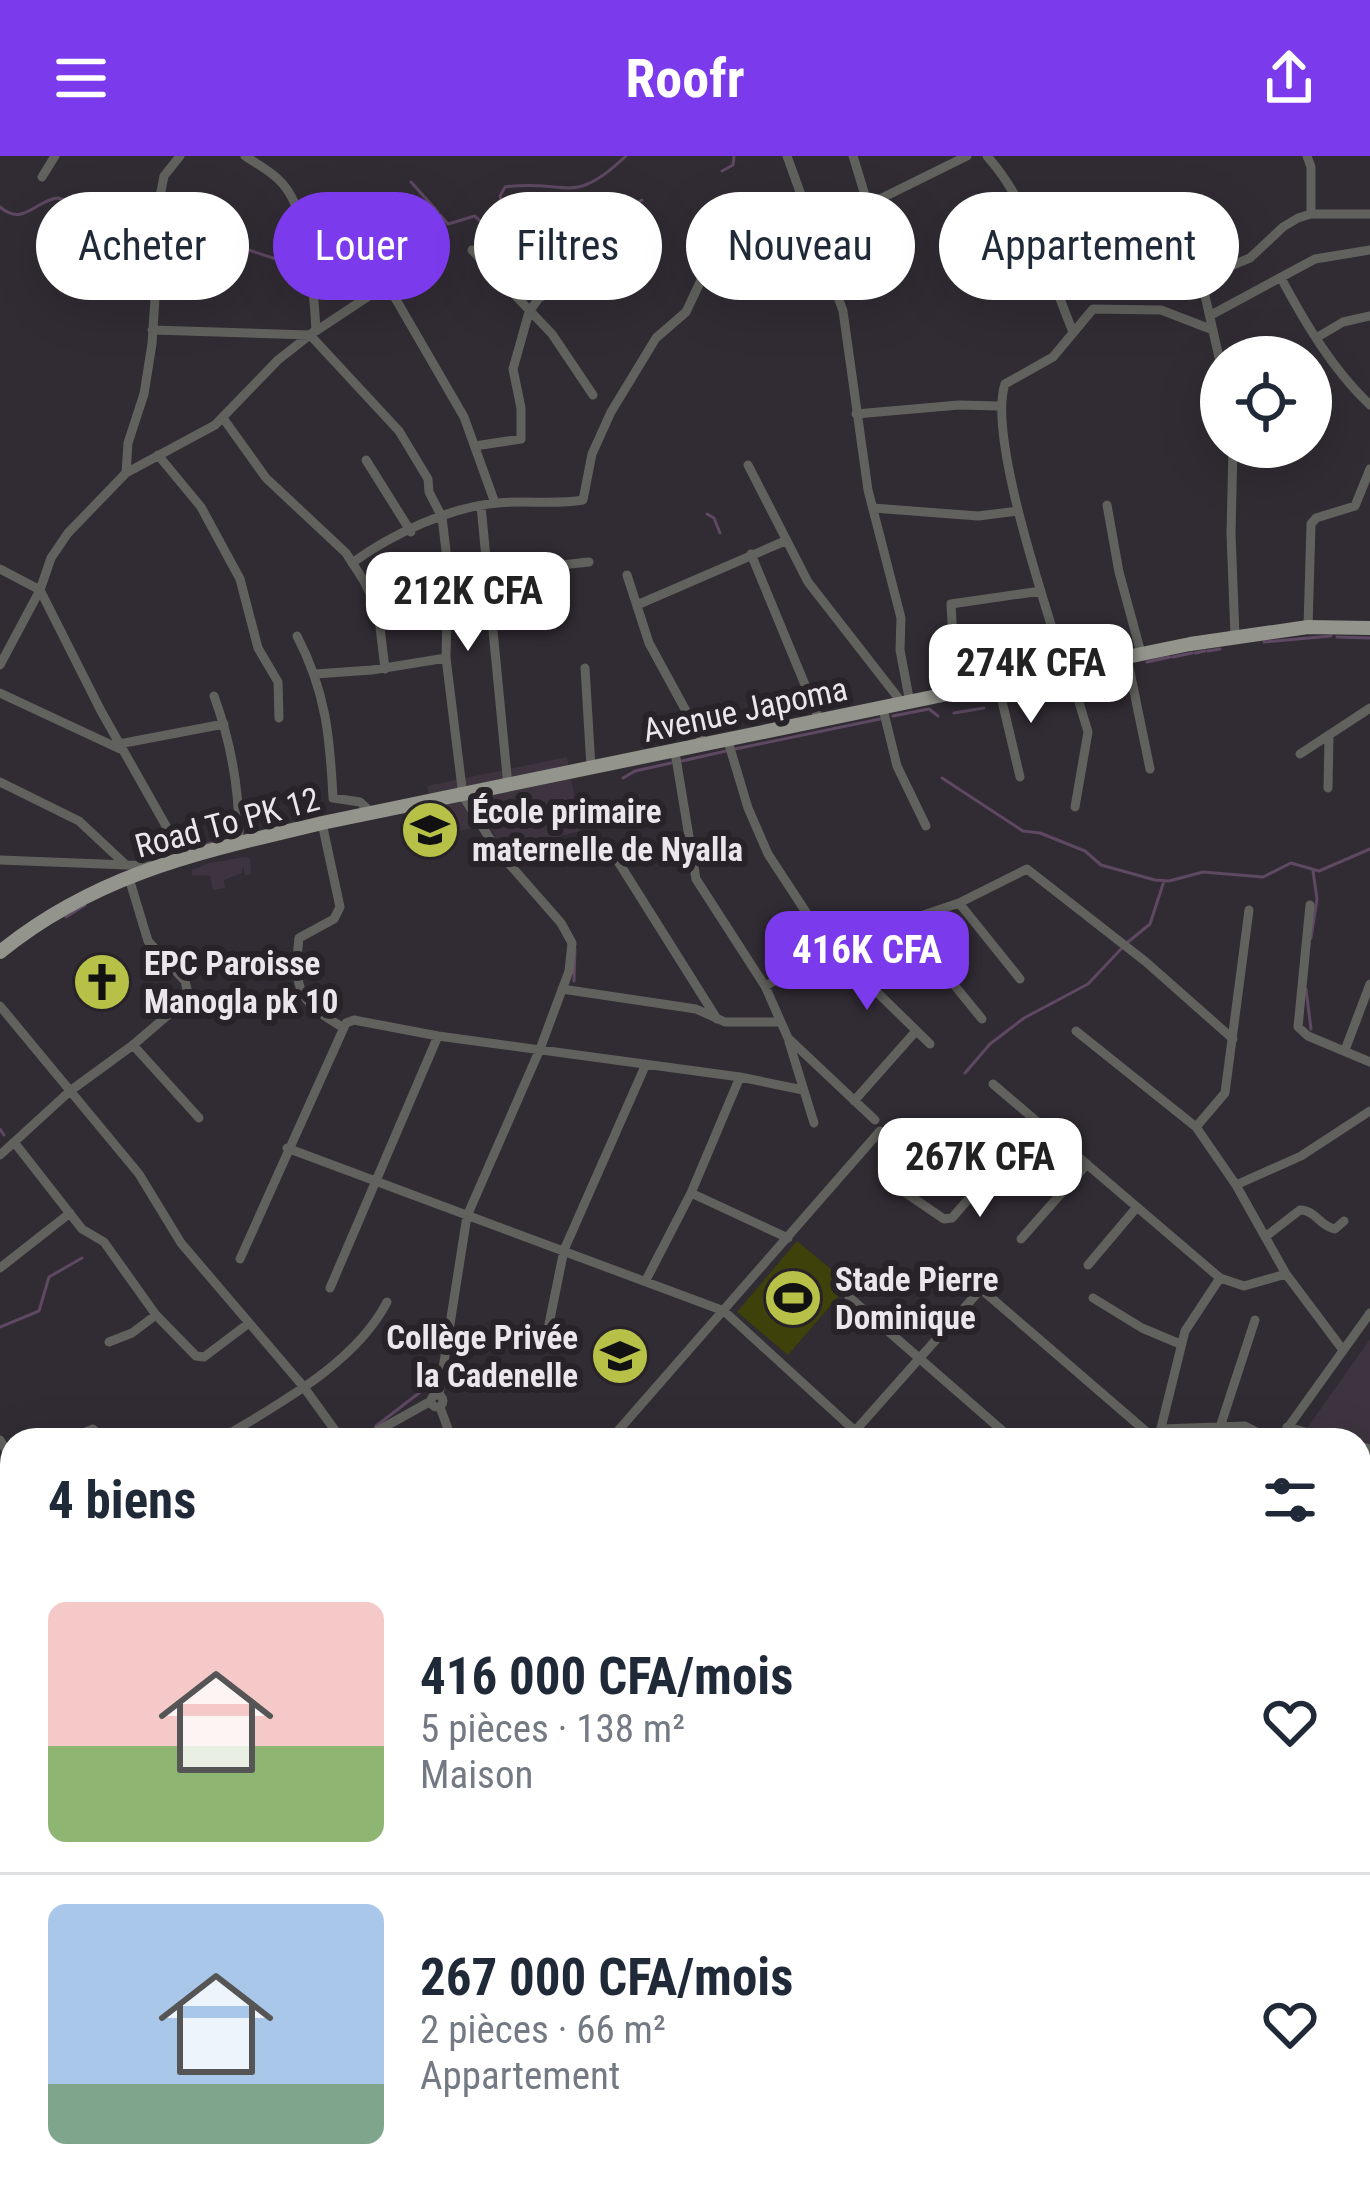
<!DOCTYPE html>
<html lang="fr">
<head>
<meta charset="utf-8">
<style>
  body { margin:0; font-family:"Roboto Condensed",sans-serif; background:#f6f6f7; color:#1f2937; height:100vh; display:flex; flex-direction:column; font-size:45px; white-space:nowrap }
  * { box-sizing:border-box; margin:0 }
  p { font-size:39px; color:#747a83 }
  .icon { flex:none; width:66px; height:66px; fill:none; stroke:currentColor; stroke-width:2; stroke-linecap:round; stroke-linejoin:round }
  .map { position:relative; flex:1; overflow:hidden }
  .drawer { position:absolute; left:0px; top:1272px; width:1371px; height:771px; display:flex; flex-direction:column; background:#fff; border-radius:36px 36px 0 0; box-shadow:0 12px 48px #0002 }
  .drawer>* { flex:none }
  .guide { position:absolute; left:36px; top:36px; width:1299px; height:108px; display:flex; gap:24px }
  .tools { position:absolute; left:1200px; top:180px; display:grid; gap:24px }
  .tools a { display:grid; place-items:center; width:132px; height:132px; border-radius:50%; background:#fff; box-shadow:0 12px 48px #0002; font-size:60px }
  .price { position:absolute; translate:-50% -102px; padding:0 27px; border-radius:24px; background:#fff; color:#222; font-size:39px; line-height:78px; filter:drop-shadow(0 3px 6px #0008) }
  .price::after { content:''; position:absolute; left:50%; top:72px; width:36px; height:27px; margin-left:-18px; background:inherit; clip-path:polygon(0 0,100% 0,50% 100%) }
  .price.on { background:#7c3aed; color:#fff }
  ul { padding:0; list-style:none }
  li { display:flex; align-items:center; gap:36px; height:300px; padding:0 48px }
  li+li { border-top:3px solid #e0e1e3 }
  li span { display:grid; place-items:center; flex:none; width:336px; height:240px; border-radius:18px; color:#555 }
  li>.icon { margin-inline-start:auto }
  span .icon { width:144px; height:144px; fill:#fffc; stroke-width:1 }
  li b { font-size:51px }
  h2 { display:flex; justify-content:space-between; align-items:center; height:144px; padding:0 48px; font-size:51px }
  .chip { padding:0 42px; border-radius:54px; background:#fff; box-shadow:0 12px 48px #0002; font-size:42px; line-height:108px }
  .chip.on { background:#7c3aed; color:#fff }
  header { display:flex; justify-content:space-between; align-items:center; height:156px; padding:0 48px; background:#7c3aed; color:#fff; font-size:54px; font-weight:700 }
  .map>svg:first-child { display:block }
</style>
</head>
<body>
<header><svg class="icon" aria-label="menu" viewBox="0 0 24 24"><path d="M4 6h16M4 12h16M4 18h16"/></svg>Roofr<svg class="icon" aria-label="share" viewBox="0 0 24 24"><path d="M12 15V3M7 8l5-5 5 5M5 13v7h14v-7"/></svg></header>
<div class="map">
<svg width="1370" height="2041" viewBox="0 0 1370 2041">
  <rect width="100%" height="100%" fill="#312b33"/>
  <path fill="#3e3440" d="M567,601L581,675L504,694L488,669L439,679L437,675L424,681L421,669L436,665L427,630Z
    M244,701L250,702L251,718L245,719L243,709L242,717L224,724L225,732L213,734L210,720L192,719V714L210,707Z
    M1370,1183V1291L1359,1289V1284L1305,1275Z"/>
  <path fill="#3e4109" d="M797,1085L849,1128L788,1199L737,1156Z"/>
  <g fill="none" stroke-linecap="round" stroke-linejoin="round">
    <path stroke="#5e4862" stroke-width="3" d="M722,15L733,9L734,0
      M411,26L438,56
      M0,51C23,71 35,45 57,42L152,62L279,104H304
      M489,102C533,66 596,77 642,44
      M313,103L342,87L371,88L408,82L431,58L440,59L448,68L475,60L487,72L503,52L500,40L505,31C567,22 570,53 626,0
      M707,358L714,362L720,377
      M1337,481L1370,482
      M1264,486L1331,480
      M1208,495L1220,493
      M1195,497L1205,495
      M1173,501L1192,497
      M1147,506L1170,501
      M1029,514L1050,509L1056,501
      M1109,514L1123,511
      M1087,519L1105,515
      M1006,536L1067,523
      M954,557L984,552
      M893,560L929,553L938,560
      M735,593L880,563
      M682,605L726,595
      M623,622L635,615L671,607
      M942,622L1023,675L1040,677L1085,695L1101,709L1155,724L1169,725L1203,716L1263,721L1291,707L1319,715L1370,693
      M197,691L212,687
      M66,761L85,749
      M1311,782L1317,743L1313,715
      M1128,786L1150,768L1164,725
      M574,825L575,793
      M1306,833L1311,873
      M965,917L990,888L1024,862L1088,828L1121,793
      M0,973L4,979
      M0,1171L39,1155L49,1121L82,1102
      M376,1270L432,1227
      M328,1273L335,1284
      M1359,1431L1370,1434
      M1359,1583L1370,1586
      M1359,1819L1370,1817
      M1359,1871L1369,1870
      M0,2000L11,2016L14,2041
      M163,2041L166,2031"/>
    <path stroke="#61625d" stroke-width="9" d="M787,0L843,155L868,334L901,462L900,494L910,547
      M853,0L868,49
      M987,0C1030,48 1049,118 1073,176
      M1307,0L1311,11V58
      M42,21L55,0
      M299,64L357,50L387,128L464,261L495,347
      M472,94L552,178L593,239
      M1281,122C1305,167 1333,214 1370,249
      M1211,159L1315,103L1370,94
      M152,174L310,179L399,275L428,323L429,336L442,361L448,412L446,502L463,640L497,694L561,767L572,787L569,815L540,893L467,1060L439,1238
      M316,175L387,128
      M1316,182L1343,166L1370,160
      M1221,210L1201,122L1250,102L1283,71L1298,62L1311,58H1370
      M856,258L959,249L999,250
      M223,262L266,322L346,397L364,425L378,454L385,513
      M475,290L521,283V252L513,213L529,156L539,142L576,125
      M1233,291L1231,378L1235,480
      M158,299L201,351L240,423L258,492L278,526L279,562
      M366,304L411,376
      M748,309L808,426L903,548
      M126,317L128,287L144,238L152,188L159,82L156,61L164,20L180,0
      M1107,349L1119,416L1141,497
      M481,350L508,630
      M873,352L978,360L1018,355
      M751,398L820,565
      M352,407C392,378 449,351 498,347C526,344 555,349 583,344L592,298L611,256L656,182L686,156L703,120L815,75L967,0
      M0,413L40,434L101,555L183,700
      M488,417L589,406
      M627,419L649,487L704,588
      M637,449L785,385
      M1308,471L1311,368L1316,362L1355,350L1370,313
      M297,480C326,536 330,581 333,642L360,646L372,657
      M1127,501L1150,613
      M0,509L40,434L51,402L68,377L126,317L215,269L278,204L316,174C314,138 308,65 288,35C278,19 260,10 245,0
      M585,512L591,611
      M1069,513L1088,576L1075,651
      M1065,514C1048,456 987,281 1005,228L1053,201L1093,153L1161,154L1213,174
      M315,518L372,514L446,502
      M998,528L1020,621
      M0,537L120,593
      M956,537L951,448L1041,435
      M214,540C232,589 240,635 239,687
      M883,553L897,610L926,670
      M727,582L748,652L768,698L832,796
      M119,588L224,568
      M675,596L696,723L765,830L788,882L875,964
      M1300,598L1370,552
      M0,626L79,665L125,708
      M1328,632L1329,580
      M322,667L340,751L334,763L299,782C293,834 299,846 344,872
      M614,699L717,863
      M0,704L153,710
      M959,747L1020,823
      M1310,749L1298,871L1308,880L1370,906
      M902,765L982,863
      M835,795L930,888
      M765,830L855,782L959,747L1027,713L1146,806L1233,883
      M562,833L696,853L725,866H780
      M0,850L139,1018L181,1087L303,1230L342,1284
      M1076,875L1196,971L1236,1029L1286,1118L1343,1194
      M789,886L814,967
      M133,889L199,962
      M1345,894L1370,828
      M740,921L803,934
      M993,928L1220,1122L1244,1130L1286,1118
      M854,945L916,875
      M1196,971L1225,937L1249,754
      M14,986L82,1073L104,1086L156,1159L196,1200L204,1201L249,1167
      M287,992L724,1155L865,1284
      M0,999L70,935L133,889L189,841L185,825L148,785L129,722
      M1236,1029L1301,1000L1370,955
      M900,1033L944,1063L952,1062L1036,965
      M691,1037L788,1082
      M1265,1081L1300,1054C1315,1054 1321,1071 1335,1073L1344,1065
      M1021,1083L1087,1008
      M240,1103L346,867L354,864L438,880L740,921L691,1037L646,1124
      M1088,1109L1137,1051
      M0,1112L70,1057
      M330,1132L438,880
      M849,1141L1013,1284
      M1093,1142L1142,1172L1180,1188
      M547,1178L564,1094L646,908
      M109,1186L132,1177L156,1159
      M431 1245a6 6 0 1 1 12 0a6 6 0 1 1-12 0Z
      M440,1251L452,1284
      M1221,1268L1255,1164
      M1287,1271L1335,1284
      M1161,1273L1245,1270L1272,1284
      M0,1284L12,1304
      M67,1284L93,1273L103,1284
      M219,1284C278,1248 355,1208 387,1146
      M361,1284L431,1245
      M610,1284L880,975
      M847,1284L981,1133L1156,1284
      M1158,1284L1185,1175L1220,1122
      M1279,1284L1370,1157
      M1359,1290L1370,1293
      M0,1320L12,1310
      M1359,1379L1370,1382
      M0,1381L12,1391
      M1359,1422L1370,1425
      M0,1480L12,1474
      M1359,1494L1370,1452
      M1359,1524L1370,1527
      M0,1567L12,1580
      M1359,1574L1370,1576
      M0,1601L12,1590
      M1359,1628L1370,1631
      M0,1673L12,1686
      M1359,1676L1370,1679
      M1359,1725L1370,1728
      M0,1782L12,1795
      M1359,1798L1370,1759
      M1359,1877L1370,1875
      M0,1907L12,1920
      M288,2031L295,2041
      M363,2031L370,2041
      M464,2031L472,2041
      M878,2031L884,2041
      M1107,2031L1113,2041
      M1180,2031L1186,2041
      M1258,2031L1266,2041
      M108,2041L119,2031
      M474,2041L485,2031
      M638,2041L650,2031
      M804,2041L820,2031
      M941,2041L958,2031"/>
    <path stroke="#93958c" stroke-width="14" d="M0,796C99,716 202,696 322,667L1190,488L1308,471L1370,472
      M1359,1807L1370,1806
      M995,2031L1003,2041"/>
  </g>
  <defs>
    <g id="school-disc" transform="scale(3)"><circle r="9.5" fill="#b8c147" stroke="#282229"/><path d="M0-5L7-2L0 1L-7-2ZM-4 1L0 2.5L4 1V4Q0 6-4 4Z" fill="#111"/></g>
    <g id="church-disc" transform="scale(3)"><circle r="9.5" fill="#b8c147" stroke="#282229"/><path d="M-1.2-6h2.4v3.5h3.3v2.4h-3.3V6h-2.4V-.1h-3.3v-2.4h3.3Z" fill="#111"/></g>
    <g id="stadium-disc" transform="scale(3)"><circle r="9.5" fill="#b8c147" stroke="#282229"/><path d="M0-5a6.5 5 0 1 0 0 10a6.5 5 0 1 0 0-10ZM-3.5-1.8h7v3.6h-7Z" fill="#111"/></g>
  </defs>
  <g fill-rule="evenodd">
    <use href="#school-disc" x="430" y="674"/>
    <use href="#church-disc" x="102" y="826"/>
    <use href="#stadium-disc" x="793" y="1142"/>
    <use href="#school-disc" x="620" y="1200"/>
  </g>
  <g text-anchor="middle" stroke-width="12" stroke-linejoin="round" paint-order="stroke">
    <g font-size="33" fill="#eae6eb" stroke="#282229">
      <text transform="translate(745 553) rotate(-12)" y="12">Avenue Japoma</text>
      <text transform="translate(227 666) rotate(-15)" y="12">Road To PK 12</text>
    </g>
    <g font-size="33" font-weight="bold" fill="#eae6eb" stroke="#282229" text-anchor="start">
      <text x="472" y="667">École primaire<tspan x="472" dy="38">maternelle de Nyalla</tspan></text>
      <text x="144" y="819">EPC Paroisse<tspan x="144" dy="38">Manogla pk 10</tspan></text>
      <text x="835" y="1135">Stade Pierre<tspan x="835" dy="38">Dominique</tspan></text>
      <text x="578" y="1193" text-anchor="end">Collège Privée<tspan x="578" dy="38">la Cadenelle</tspan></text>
    </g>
  </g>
</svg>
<div class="tools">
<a><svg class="icon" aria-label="locate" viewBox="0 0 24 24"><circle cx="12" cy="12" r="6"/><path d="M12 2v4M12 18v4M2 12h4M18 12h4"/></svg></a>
</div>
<b class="price" style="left:468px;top:498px">212K CFA</b>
<b class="price" style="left:1031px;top:570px">274K CFA</b>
<b class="price on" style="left:867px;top:857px">416K CFA</b>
<b class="price" style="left:980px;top:1064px">267K CFA</b>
<div class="guide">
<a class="chip">Acheter</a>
<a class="chip on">Louer</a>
<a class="chip">Filtres</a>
<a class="chip">Nouveau</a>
<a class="chip">Appartement</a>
</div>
<section class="drawer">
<h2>4 biens<svg class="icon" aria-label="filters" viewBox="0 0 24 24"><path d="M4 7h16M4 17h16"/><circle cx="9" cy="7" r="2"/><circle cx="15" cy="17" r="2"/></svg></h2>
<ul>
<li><span style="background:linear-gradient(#f6c9c9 60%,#8fb573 0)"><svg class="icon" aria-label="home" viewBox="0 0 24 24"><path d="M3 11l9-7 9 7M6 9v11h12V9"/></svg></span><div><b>416 000 CFA/mois</b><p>5 pièces · 138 m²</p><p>Maison</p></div><svg class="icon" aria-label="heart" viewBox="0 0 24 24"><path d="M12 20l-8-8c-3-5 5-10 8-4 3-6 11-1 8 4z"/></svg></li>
<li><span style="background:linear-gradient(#a9c7e8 75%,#7fa58c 0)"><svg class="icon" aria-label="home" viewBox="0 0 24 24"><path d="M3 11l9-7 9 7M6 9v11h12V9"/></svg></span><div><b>267 000 CFA/mois</b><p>2 pièces · 66 m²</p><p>Appartement</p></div><svg class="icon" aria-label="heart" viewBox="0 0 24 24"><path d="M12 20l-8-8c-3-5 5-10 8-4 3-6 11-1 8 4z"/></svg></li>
</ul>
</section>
</div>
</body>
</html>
